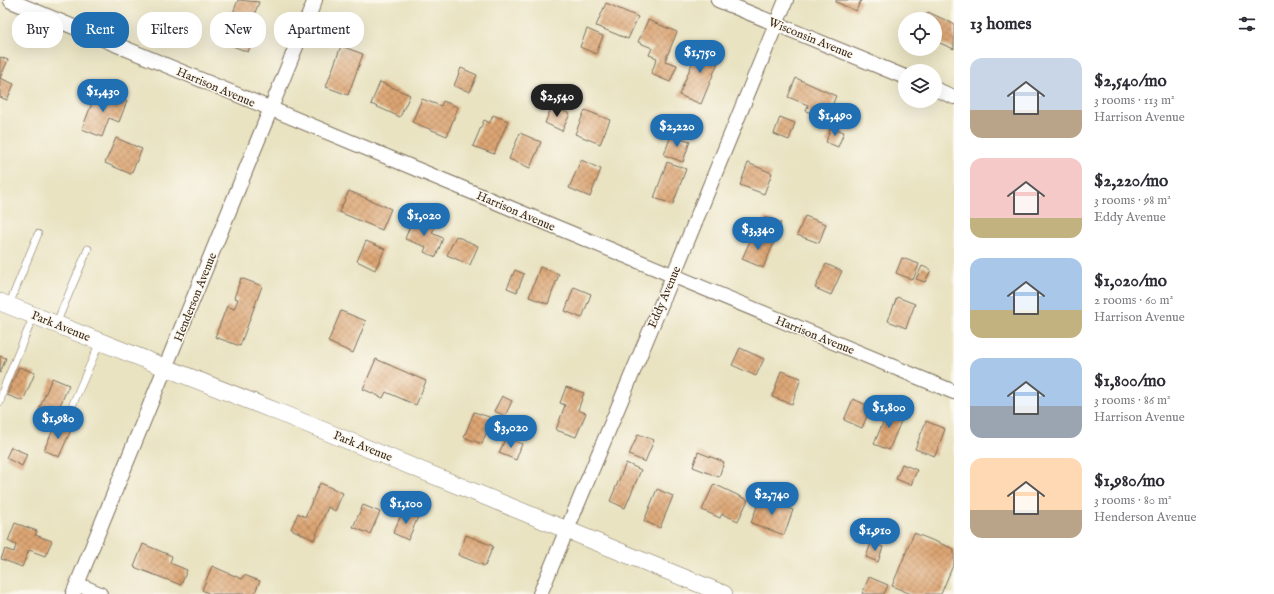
<!DOCTYPE html>
<html lang="en">
<head>
<meta charset="utf-8">
<style>
  body { margin:0; font-family:"IM FELL English",serif; background:#f2f2f3; color:#2b2b33; height:100vh; display:flex; flex-direction:column; font-size:15px; white-space:nowrap }
  * { box-sizing:border-box; margin:0 }
  p { font-size:13px; color:#7c7c81 }
  .icon { flex:none; width:22px; height:22px; fill:none; stroke:currentColor; stroke-width:2; stroke-linecap:round; stroke-linejoin:round }
  .map { position:relative; flex:1; overflow:hidden }
  .details { display:flex; flex-direction:column; background:#fff; width:320px }
  .details>* { flex:none }
  .hud { position:absolute; left:12px; top:12px; width:380px; height:36px; display:flex; gap:8px }
  .fabs { position:absolute; left:898px; top:12px; display:grid; gap:8px }
  .fabs a { display:grid; place-items:center; width:44px; height:44px; border-radius:50%; background:#fff; box-shadow:0 4px 16px #0002; font-size:20px }
  .price { position:absolute; translate:-50% -34px; padding:0 9px; border-radius:14px; background:#1f6fb2; color:#fff; font-size:13px; line-height:26px; filter:drop-shadow(0 1px 2px #0008) }
  .price::after { content:''; position:absolute; left:50%; top:24px; width:12px; height:9px; margin-left:-6px; background:inherit; clip-path:polygon(0 0,100% 0,50% 100%) }
  .price.current { background:#222; color:#fff }
  ul { padding:0; list-style:none }
  li { display:flex; align-items:center; gap:12px; height:100px; padding:0 16px }
  li span { display:grid; place-items:center; flex:none; width:112px; height:80px; border-radius:12px; color:#555 }
  li>.icon { margin-inline-start:auto }
  span .icon { width:48px; height:48px; fill:#fffc; stroke-width:1 }
  li b { font-size:17px }
  h2 { display:flex; justify-content:space-between; align-items:center; height:48px; padding:0 16px; font-size:17px }
  .chip { padding:0 14px; border-radius:16px; background:#fff; box-shadow:0 4px 16px #0002; font-size:14px; line-height:36px }
  .chip.current { background:#1f6fb2; color:#fff }
  main { display:flex; flex:1; min-height:0 }
  .map>svg:first-child { display:block }
</style>
</head>
<body>
<main>
<div class="map">
<svg width="954" height="594" viewBox="0 0 954 594">
  <defs>
    <pattern id="building-cross-hatch" width="8" height="8" patternUnits="userSpaceOnUse"><rect width="8" height="8" fill="#dda573"/><path d="M0 0l8 8M0 8l8-8" fill="none" stroke="#b4875e"/></pattern>
  </defs>
  <rect width="100%" height="100%" fill="#fbf7ec"/>
  <filter id="ink" filterUnits="userSpaceOnUse"><feTurbulence type="fractalNoise" baseFrequency=".025" numOctaves="2"/><feDisplacementMap in="SourceGraphic" scale="8" xChannelSelector="R" yChannelSelector="G"/><feConvolveMatrix kernelMatrix="1 2 1 2 8 2 1 2 1" color-interpolation-filters="sRGB"/></filter>
  <filter id="wash" filterUnits="userSpaceOnUse"><feTurbulence type="fractalNoise" baseFrequency=".012" numOctaves="4" result="noise"/><feDisplacementMap in="SourceGraphic" scale="16" xChannelSelector="R" yChannelSelector="G"/><feGaussianBlur stdDeviation="0.9" result="paint"/><feColorMatrix in="noise" values="0 0 0 0 0 0 0 0 0 0 0 0 0 0 0 0 0 1.4 0 .05"/><feComposite in="paint" operator="in"/></filter>
  <g filter="url(#wash)">
    <rect width="100%" height="100%" fill="#e9e3c2"/>
    <g id="blocks">
      <path fill="url(#building-cross-hatch)" d="M238,0L259,2L253,18L260,20L248,52L225,43L230,29L224,26L229,12L233,13Z
        M836,0H861L856,11L836,2Z
        M606,3L638,17L628,39L596,26Z
        M928,12L954,24V49L935,41V19H925Z
        M648,20L677,32L665,61L677,65L670,82L651,74L657,58L649,55L652,48L638,42Z
        M587,29L603,36L596,54L580,47Z
        M700,44L722,53L701,104L679,95Z
        M341,46L363,54L348,95L326,87Z
        M0,57L8,60L0,78L14,84L7,100L0,97Z
        M461,68L477,75L470,92L454,86Z
        M796,78L836,96L826,119L806,111L808,105L788,97Z
        M380,82L410,95L400,117L371,104Z
        M97,90L127,101L119,122L109,118L102,137L82,129Z
        M422,99L441,106L443,101L458,107L447,136L412,122Z
        M552,106L570,114L562,131L545,123Z
        M585,110L610,120L600,144L575,134Z
        M493,115L508,121L494,154L473,146L484,120L490,123Z
        M780,117L795,123L789,140L774,134Z
        M831,127L844,132L838,147L826,142Z
        M520,133L541,142L530,168L509,159Z
        M671,135L690,141L683,162L664,155Z
        M116,138L142,149L131,174L105,163Z
        M581,160L601,169L590,197L569,188Z
        M667,162L686,169L673,204L654,198Z
        M748,163L772,173L764,194L740,185Z
        M349,191L391,209L382,230L339,212Z
        M805,216L826,224L819,243L797,235Z
        M765,217L781,223L775,238L760,232Z
        M413,218L435,226L432,233L443,238L436,257L424,252L426,247L405,239Z
        M753,234L774,243L763,268L742,259Z
        M456,236L478,246L470,265L447,255Z
        M366,241L385,249L375,270L357,261Z
        M902,258L919,264L913,280L896,273Z
        M826,264L842,271L831,295L815,288Z
        M922,266L931,270L925,282L916,279Z
        M540,267L559,274L548,304L529,297Z
        M515,270L524,274L517,292L507,288Z
        M241,278L262,286L240,346L215,337L227,306L234,309L238,299L234,298Z
        M574,287L591,294L582,318L565,311Z
        M897,297L915,304L906,328L888,321Z
        M341,311L366,321L353,353L328,342Z
        M740,348L764,359L756,376L732,365Z
        M0,356L6,358L0,373Z
        M376,359L426,381L416,405L386,392L383,398L363,389Z
        M19,367L35,373L23,401L7,395Z
        M781,371L801,378L792,404L772,397Z
        M52,378L69,385L54,419L38,412Z
        M566,387L584,393L578,410L586,413L576,437L556,430L565,405L560,403Z
        M502,396L512,401L505,416L494,411Z
        M853,399L871,407L862,428L844,420Z
        M889,408L904,414L889,450L874,444Z
        M474,412L492,418L482,444L464,437Z
        M926,421L945,429L935,456L915,449Z
        M56,423L71,430L59,457L44,450Z
        M638,434L654,440L645,462L629,455Z
        M506,437L522,444L516,460L499,453Z
        M11,447L27,454L22,466L6,458Z
        M698,452L724,462L719,477L693,467Z
        M626,463L641,470L625,508L610,501Z
        M902,464L917,470L911,485L896,479Z
        M320,483L343,493L335,511L328,507L314,540L291,529L298,513L305,517Z
        M714,484L748,500L738,521L722,514L720,518L702,510Z
        M657,489L673,496L660,528L644,521Z
        M760,498L793,510L784,535L751,523Z
        M363,505L380,512L370,534L353,527Z
        M403,511L418,517L408,540L393,533Z
        M15,523L37,531L35,535L52,541L45,556L29,550L22,567L1,559L5,549L14,552L16,545L8,541Z
        M914,533L954,549V563L941,594H911L892,586Z
        M466,535L493,546L485,566L458,555Z
        M871,543L883,547L878,562L866,557Z
        M143,544L172,556L170,563L187,570L181,585L134,567Z
        M212,566L242,579L244,575L260,581L254,594H210L202,590Z
        M869,577L888,585L884,594H862Z"/>
    </g>
  </g>
  <g filter="url(#ink)">
    <use href="#blocks" fill-opacity="0" stroke="#786b57" stroke-width="1"/>
    <g fill="none" stroke-linecap="round" stroke-linejoin="round">
      <g stroke="#786b57" stroke-width="8">
        <path id="service" d="M9,305L38,234
          M56,324L88,249
          M0,402L4,387L34,315
          M65,422L100,342"/>
      </g>
      <g stroke="#786b57" stroke-width="16">
        <path id="minor" d="M718,0L905,77
          M11,1L954,392
          M935,89L954,97
          M77,584L100,594
          M73,594L315,0
          M540,594L673,276L786,0"/>
      </g>
      <g stroke="#786b57" stroke-width="18">
        <path id="tertiary" d="M0,302L283,414L724,594"/>
      </g>
      <use href="#service" stroke="#fff" stroke-width="7"/>
      <use href="#minor" stroke="#fff" stroke-width="14"/>
      <use href="#tertiary" stroke="#fff" stroke-width="17"/>
    </g>
  </g>
  <g text-anchor="middle" stroke-width="3" stroke-linejoin="round" paint-order="stroke">
    <g font-size="12" fill="#3b2a1e" stroke="#fbf7ec">
      <text transform="translate(811 38) rotate(22)" y="4">Wisconsin Avenue</text>
      <text transform="translate(216 87) rotate(23)" y="4">Harrison Avenue</text>
      <text transform="translate(516 211) rotate(23)" y="4">Harrison Avenue</text>
      <text transform="translate(195 297) rotate(-68)" y="4">Henderson Avenue</text>
      <text transform="translate(664 297) rotate(-67)" y="4">Eddy Avenue</text>
      <text transform="translate(61 326) rotate(22)" y="4">Park Avenue</text>
      <text transform="translate(815 335) rotate(22)" y="4">Harrison Avenue</text>
      <text transform="translate(363 446) rotate(22)" y="4">Park Avenue</text>
    </g>
  </g>
</svg>
<div class="fabs">
<a><svg class="icon" aria-label="locate" viewBox="0 0 24 24"><circle cx="12" cy="12" r="6"/><path d="M12 2v4M12 18v4M2 12h4M18 12h4"/></svg></a>
<a><svg class="icon" aria-label="layers" viewBox="0 0 24 24"><path d="M12 4l9 5-9 5-9-5zM3 14l9 5 9-5"/></svg></a>
</div>
<b class="price" style="left:700px;top:74px">$1,750</b>
<b class="price" style="left:103px;top:113px">$1,430</b>
<b class="price current" style="left:557px;top:118px">$2,540</b>
<b class="price" style="left:835px;top:137px">$1,490</b>
<b class="price" style="left:677px;top:148px">$2,220</b>
<b class="price" style="left:424px;top:237px">$1,020</b>
<b class="price" style="left:758px;top:251px">$3,340</b>
<b class="price" style="left:889px;top:429px">$1,800</b>
<b class="price" style="left:58px;top:440px">$1,980</b>
<b class="price" style="left:511px;top:449px">$3,020</b>
<b class="price" style="left:772px;top:516px">$2,740</b>
<b class="price" style="left:406px;top:525px">$1,100</b>
<b class="price" style="left:875px;top:552px">$1,910</b>
<div class="hud">
<a class="chip">Buy</a>
<a class="chip current">Rent</a>
<a class="chip">Filters</a>
<a class="chip">New</a>
<a class="chip">Apartment</a>
</div>
</div>
<section class="details">
<h2>13 homes<svg class="icon" aria-label="filters" viewBox="0 0 24 24"><path d="M4 7h16M4 17h16"/><circle cx="9" cy="7" r="2"/><circle cx="15" cy="17" r="2"/></svg></h2>
<ul>
<li><span style="background:linear-gradient(#c9d6e8 65%,#b9a48a 0)"><svg class="icon" aria-label="home" viewBox="0 0 24 24"><path d="M3 11l9-7 9 7M6 9v11h12V9"/></svg></span><div><b>$2,540/mo</b><p>3 rooms · 113 m²</p><p>Harrison Avenue</p></div></li>
<li><span style="background:linear-gradient(#f6c9c9 75%,#c2b280 0)"><svg class="icon" aria-label="home" viewBox="0 0 24 24"><path d="M3 11l9-7 9 7M6 9v11h12V9"/></svg></span><div><b>$2,220/mo</b><p>3 rooms · 98 m²</p><p>Eddy Avenue</p></div></li>
<li><span style="background:linear-gradient(#a9c7e8 65%,#c2b280 0)"><svg class="icon" aria-label="home" viewBox="0 0 24 24"><path d="M3 11l9-7 9 7M6 9v11h12V9"/></svg></span><div><b>$1,020/mo</b><p>2 rooms · 60 m²</p><p>Harrison Avenue</p></div></li>
<li><span style="background:linear-gradient(#a9c7e8 60%,#9aa5b1 0)"><svg class="icon" aria-label="home" viewBox="0 0 24 24"><path d="M3 11l9-7 9 7M6 9v11h12V9"/></svg></span><div><b>$1,800/mo</b><p>3 rooms · 86 m²</p><p>Harrison Avenue</p></div></li>
<li><span style="background:linear-gradient(#ffd9b3 65%,#b9a48a 0)"><svg class="icon" aria-label="home" viewBox="0 0 24 24"><path d="M3 11l9-7 9 7M6 9v11h12V9"/></svg></span><div><b>$1,980/mo</b><p>3 rooms · 80 m²</p><p>Henderson Avenue</p></div></li>
</ul>
</section>
</main>
</body>
</html>
